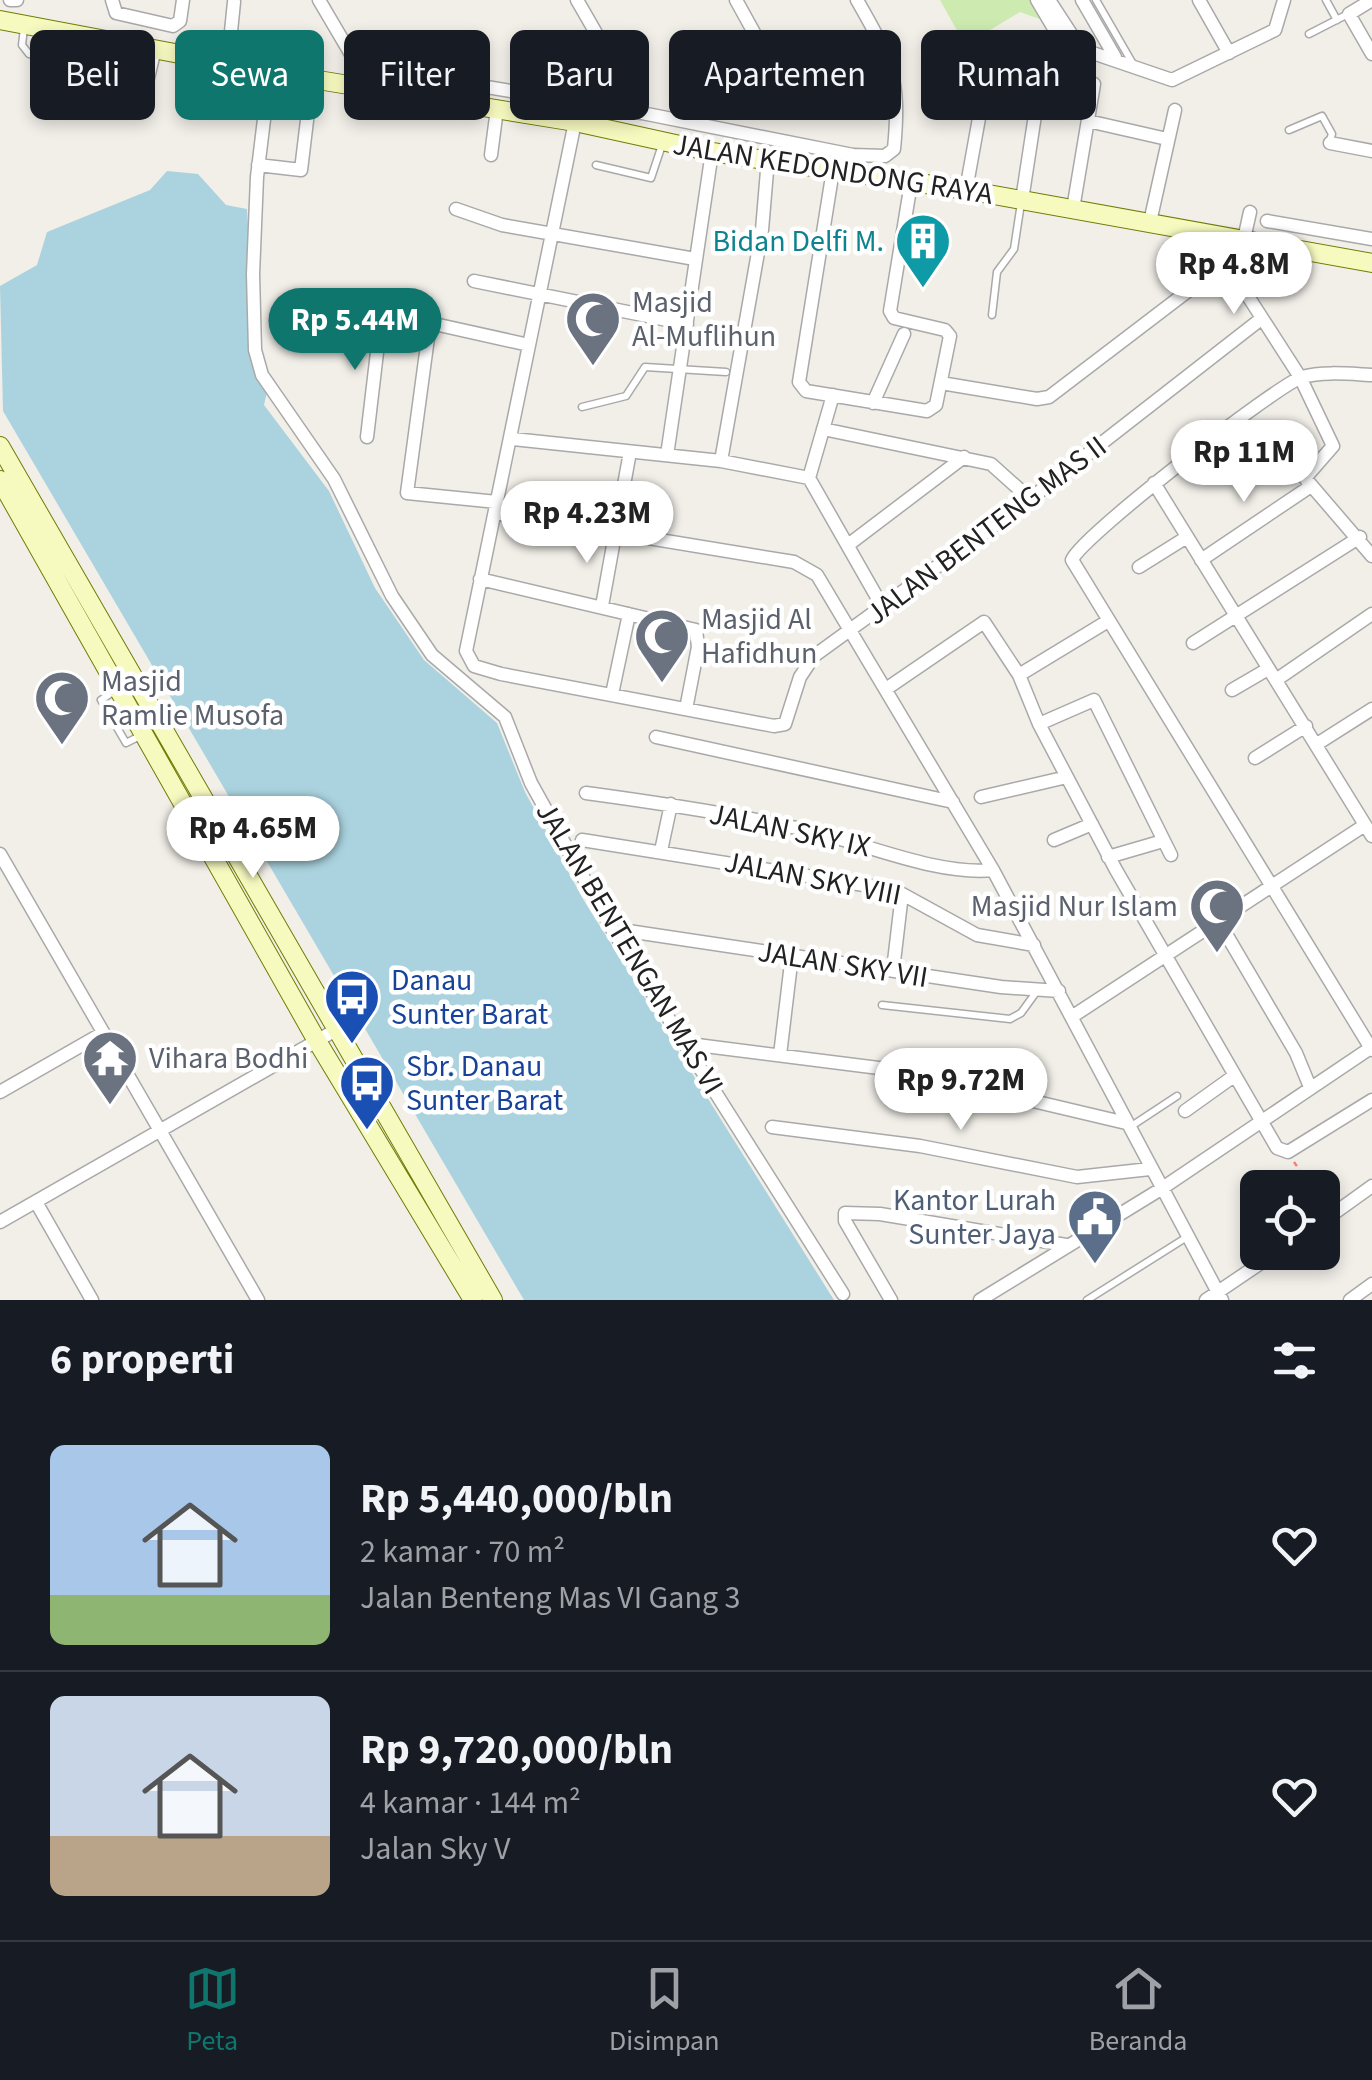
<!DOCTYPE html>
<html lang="id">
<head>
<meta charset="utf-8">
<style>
  body { margin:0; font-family:"Source Sans 3",sans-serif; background:#242831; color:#f1f3f6; height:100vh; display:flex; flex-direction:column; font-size:38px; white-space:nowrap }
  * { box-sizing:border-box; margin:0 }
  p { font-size:32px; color:#9ea1a6 }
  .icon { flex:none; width:55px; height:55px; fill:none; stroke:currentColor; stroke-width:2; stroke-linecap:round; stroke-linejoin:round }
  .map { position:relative; height:1300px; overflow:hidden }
  .panel { display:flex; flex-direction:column; background:#171b24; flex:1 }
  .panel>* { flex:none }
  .top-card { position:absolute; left:30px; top:30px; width:1312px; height:90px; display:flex; gap:20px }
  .buttons { position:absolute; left:1240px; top:1170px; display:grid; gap:20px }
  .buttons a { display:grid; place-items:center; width:100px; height:100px; border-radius:15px; background:#171b24; box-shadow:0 5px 15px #0003; font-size:50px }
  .price { position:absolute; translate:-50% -85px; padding:0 22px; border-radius:35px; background:#fff; color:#222; font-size:32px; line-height:65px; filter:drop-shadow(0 2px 5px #0008) }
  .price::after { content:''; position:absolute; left:50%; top:60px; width:30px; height:22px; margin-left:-15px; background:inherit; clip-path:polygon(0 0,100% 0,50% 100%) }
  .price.active { background:#0f766e; color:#fff }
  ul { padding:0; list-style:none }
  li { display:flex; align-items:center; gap:30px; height:250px; padding:0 50px }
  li+li { border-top:2px solid #363941 }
  li span { display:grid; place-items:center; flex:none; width:280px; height:200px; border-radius:15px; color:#555 }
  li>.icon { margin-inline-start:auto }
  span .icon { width:120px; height:120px; fill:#fffc; stroke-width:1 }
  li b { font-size:42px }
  h2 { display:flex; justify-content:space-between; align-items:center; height:120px; padding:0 50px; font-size:42px }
  .tag { padding:0 35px; border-radius:15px; background:#171b24; box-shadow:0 5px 15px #0003; font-size:35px; line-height:90px }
  .tag.active { background:#0f766e; color:#fff }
  .tabs { display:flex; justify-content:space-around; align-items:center; height:140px; border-top:2px solid #363941; background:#171b24; font-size:28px; color:#9ea1a6 }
  .tabs a { display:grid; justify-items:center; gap:5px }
  .tabs .active { color:#0f766e }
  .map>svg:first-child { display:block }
</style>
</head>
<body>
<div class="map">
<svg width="1372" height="1300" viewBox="0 0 1372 1300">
  <rect width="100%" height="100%" fill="#f2efe9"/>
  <path fill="#cdebb0" d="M940,0H1034L1048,22L1020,12L965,45Z"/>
  <path fill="#aad3df" d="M167,171L198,174L226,205L247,209L256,362L267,392L264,405L329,491L375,588L424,660L497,723L525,792L583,899L834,1300H524L3,411L0,286L37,265L47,232L150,190Z"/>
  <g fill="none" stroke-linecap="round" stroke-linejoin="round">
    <path stroke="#c8c6c1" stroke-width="12" stroke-dasharray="12 6" stroke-linecap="butt" d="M183,82L189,54"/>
    <g stroke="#a9a9a9" stroke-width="9">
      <path id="lane" d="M1096,0L1133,64
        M1326,0L1337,20
        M24,28L22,45L29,54L103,69
        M1309,34L1348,14
        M1289,130L1322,116L1332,134L1329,142
        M596,165L651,178L663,142
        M992,315L997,272L1014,249L1021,203
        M582,407L626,396L645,367L726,372
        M116,690L101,700L126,743L142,735
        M882,1005L1010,1019L1021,1013L1037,991
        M1130,1127L1177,1096
        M1087,1300L1187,1237"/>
    </g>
    <g stroke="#a9a9a9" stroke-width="15">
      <path id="street" d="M10,0H17
        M112,0L116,13L173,26L180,21L183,0
        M319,0L352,56L373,68L642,113L853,155L885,156L894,149C901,77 891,60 857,0
        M577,0L642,113
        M736,0L768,58
        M1037,0L1053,27L1063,25
        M1049,0L1081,49L1172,80L1275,30L1284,0
        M1082,0L1115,57
        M1199,0L1229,53
        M1372,0L1349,14L1372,54
        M228,61L234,2
        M270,70L257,177L253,274L255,350L262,375L334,479L392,596L432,655L505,717L531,783L612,929L843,1294
        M148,78L155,49
        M220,85L225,60
        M1088,121L1167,139
        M575,122L466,651L474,666L501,674L774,726L785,724L800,677L814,656L1030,499L1261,319
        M1330,143L1372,151
        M491,155L497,109
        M258,165L301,170L312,79
        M833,170L799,382L806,391L927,411L936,405L950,336L945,330L894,318L890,311L911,183
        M966,190L987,74
        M1022,200L1041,76
        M456,209L502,225L695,259
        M1073,209L1094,84
        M1267,221L1372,239
        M1150,222L1175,110
        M1219,234L1226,262L1300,377L1333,446L1305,478L1372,556
        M1244,239L1250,212
        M474,281L687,324
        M430,323L407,493L497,502
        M1372,375C1351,374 1323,371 1302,377C1276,386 1081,537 1072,560L1372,1050
        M941,383L1037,399L1049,397L1226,262
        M873,403L904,334
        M823,429L991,464L1030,499
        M367,437L380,327L386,321L430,323L529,345
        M513,439L721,461L809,478L882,606
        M667,455L712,152
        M721,461L762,230L768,159
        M809,478L833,395
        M1154,483L1372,836
        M496,513L794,562L817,575L993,870L1222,1300
        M848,545L964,457
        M1201,560L1311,486
        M1139,567L1187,537
        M480,579L696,630L698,647L686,709
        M602,606L630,452
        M1193,643L1360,537
        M1019,675L1108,621
        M1276,680L1372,614
        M886,689L984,622L1019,675L1039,724L1116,870L1277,1148L1288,1152L1372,1100
        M1232,690L1268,669
        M612,694L629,614
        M1039,724L1094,700L1171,855
        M656,737L953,802
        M1317,744L1372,709
        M1255,758L1306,726
        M586,793C660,803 733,814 806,830C862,842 936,876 993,870
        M981,797L1067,777
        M582,840L895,890L977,935L1034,945
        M1054,840L1092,824
        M661,851L671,804
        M0,854L258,1300
        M1108,857L1163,841
        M1219,922L1296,1053L1310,1087
        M628,931L1001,987L1059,991
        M893,970L902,894
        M1073,1016L1365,825
        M697,1045L974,1080L1033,1101L1126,1123
        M780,1055L792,955
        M0,1092L103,1033
        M1185,1111L1234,1076
        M772,1127L920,1146L1077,1177L1150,1169
        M36,1202L92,1300
        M0,1222L334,1031
        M1322,1222L1372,1186
        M891,1300L845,1221V1213L880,1214L1066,1245
        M980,1300L1161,1189L1372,1047
        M1206,1300L1277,1252
        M1350,1300L1372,1284"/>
    </g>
    <g stroke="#707d05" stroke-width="20">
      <path id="secondary" d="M0,20L312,79L575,122L712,152L966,190L1372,263
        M0,446L493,1300
        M0,480L317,1041L473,1300"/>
    </g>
    <path stroke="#fa8072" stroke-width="2.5" stroke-dasharray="5 5" stroke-linecap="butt" d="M1294,1162L1312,1188"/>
    <use href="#lane" stroke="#fff" stroke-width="6"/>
    <use href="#street" stroke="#fff" stroke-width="12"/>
    <use href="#secondary" stroke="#f7fabf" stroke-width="18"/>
  </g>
  <defs>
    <g id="building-pin" transform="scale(2.875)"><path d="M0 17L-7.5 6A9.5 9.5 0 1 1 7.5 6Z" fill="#0f9aa8" stroke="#fff"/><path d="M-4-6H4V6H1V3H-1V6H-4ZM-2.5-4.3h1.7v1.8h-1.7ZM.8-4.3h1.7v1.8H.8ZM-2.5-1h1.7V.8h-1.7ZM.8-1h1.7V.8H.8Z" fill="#fff"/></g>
    <g id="mosque-pin" transform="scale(2.875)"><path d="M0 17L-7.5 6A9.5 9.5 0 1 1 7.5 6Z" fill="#6b7280" stroke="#fff"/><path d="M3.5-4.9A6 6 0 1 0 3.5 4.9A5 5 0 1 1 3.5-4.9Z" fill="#fff"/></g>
    <g id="bus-pin" transform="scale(2.875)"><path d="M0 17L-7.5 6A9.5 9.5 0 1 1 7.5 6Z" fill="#1a4fb4" stroke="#fff"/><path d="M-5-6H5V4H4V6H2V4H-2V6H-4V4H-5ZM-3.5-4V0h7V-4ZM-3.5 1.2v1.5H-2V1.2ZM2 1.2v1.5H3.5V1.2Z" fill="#fff"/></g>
    <g id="temple-pin" transform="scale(2.875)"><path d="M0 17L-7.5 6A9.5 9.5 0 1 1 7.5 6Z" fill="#6b7280" stroke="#fff"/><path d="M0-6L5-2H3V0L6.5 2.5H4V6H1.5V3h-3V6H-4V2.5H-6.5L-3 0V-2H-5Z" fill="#fff"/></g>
    <g id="civic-pin" transform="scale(2.875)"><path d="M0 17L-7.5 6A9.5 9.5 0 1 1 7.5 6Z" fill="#5c6f8a" stroke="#fff"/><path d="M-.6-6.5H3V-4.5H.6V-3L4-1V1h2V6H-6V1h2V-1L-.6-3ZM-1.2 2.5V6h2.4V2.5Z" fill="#fff"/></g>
  </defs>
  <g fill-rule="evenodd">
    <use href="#building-pin" x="923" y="241"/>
    <use href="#mosque-pin" x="593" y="319"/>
    <use href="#mosque-pin" x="662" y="636"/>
    <use href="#mosque-pin" x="62" y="698"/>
    <use href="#mosque-pin" x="1217" y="906"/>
    <use href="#bus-pin" x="352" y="997"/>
    <use href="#temple-pin" x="110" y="1058"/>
    <use href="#bus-pin" x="367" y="1083"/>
    <use href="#civic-pin" x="1095" y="1217"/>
  </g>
  <g text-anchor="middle" stroke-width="9" stroke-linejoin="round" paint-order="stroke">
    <g font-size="30" fill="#222" stroke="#fff">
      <text transform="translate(833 169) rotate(9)" y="10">JALAN KEDONDONG RAYA</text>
      <text transform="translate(986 530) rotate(-37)" y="10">JALAN BENTENG MAS II</text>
      <text transform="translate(790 830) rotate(12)" y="10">JALAN SKY IX</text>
      <text transform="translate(813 878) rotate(11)" y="10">JALAN SKY VIII</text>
      <text transform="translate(630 948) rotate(59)" y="10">JALAN BENTENGAN MAS VI</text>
      <text transform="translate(843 964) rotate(9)" y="10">JALAN SKY VII</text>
    </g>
    <g font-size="30" fill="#0d838f" stroke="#fff" text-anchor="end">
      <text x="884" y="251">Bidan Delfi M.</text>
    </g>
    <g font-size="30" fill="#5b616d" stroke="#fff" text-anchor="start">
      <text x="632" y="312">Masjid<tspan x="632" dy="34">Al-Muflihun</tspan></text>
      <text x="701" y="629">Masjid Al<tspan x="701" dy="34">Hafidhun</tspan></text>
      <text x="101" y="691">Masjid<tspan x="101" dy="34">Ramlie Musofa</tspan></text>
      <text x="1178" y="916" text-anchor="end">Masjid Nur Islam</text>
      <text x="149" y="1068">Vihara Bodhi</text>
    </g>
    <g font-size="30" fill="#164399" stroke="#fff" text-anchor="start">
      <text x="391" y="990">Danau<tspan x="391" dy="34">Sunter Barat</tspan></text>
      <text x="406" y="1076">Sbr. Danau<tspan x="406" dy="34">Sunter Barat</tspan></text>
    </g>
    <g font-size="30" fill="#4e5e75" stroke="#fff" text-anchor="end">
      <text x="1056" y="1210">Kantor Lurah<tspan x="1056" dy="34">Sunter Jaya</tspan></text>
    </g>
  </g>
</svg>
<div class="buttons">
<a><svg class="icon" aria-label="locate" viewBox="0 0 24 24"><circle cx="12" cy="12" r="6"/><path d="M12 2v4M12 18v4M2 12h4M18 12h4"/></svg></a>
</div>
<b class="price" style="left:1234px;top:317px">Rp 4.8M</b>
<b class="price active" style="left:355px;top:373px">Rp 5.44M</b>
<b class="price" style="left:1244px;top:505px">Rp 11M</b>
<b class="price" style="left:587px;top:566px">Rp 4.23M</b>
<b class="price" style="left:253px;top:881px">Rp 4.65M</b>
<b class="price" style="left:961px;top:1133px">Rp 9.72M</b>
<div class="top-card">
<a class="tag">Beli</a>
<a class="tag active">Sewa</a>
<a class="tag">Filter</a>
<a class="tag">Baru</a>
<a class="tag">Apartemen</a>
<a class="tag">Rumah</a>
</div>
</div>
<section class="panel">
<h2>6 properti<svg class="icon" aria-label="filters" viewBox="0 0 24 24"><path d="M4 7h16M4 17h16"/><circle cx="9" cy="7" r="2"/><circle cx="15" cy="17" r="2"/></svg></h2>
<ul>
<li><span style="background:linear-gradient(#a9c7e8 75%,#8fb573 0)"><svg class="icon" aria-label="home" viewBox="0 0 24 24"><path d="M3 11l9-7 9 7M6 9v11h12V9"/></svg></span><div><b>Rp 5,440,000/bln</b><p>2 kamar · 70 m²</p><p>Jalan Benteng Mas VI Gang 3</p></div><svg class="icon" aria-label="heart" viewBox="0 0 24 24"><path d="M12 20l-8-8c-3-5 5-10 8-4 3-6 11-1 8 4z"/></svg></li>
<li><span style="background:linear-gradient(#c9d6e8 70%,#b9a48a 0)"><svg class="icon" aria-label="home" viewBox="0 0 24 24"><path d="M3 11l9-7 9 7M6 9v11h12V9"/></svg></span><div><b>Rp 9,720,000/bln</b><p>4 kamar · 144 m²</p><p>Jalan Sky V</p></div><svg class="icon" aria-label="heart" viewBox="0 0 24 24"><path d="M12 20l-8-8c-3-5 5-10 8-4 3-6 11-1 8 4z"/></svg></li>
</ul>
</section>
<nav class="tabs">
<a class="active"><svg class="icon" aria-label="map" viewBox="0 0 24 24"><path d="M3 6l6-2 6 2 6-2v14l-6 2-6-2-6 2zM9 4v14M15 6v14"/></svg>Peta</a>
<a><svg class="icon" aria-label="saved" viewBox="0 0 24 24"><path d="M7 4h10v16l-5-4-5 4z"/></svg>Disimpan</a>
<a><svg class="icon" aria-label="home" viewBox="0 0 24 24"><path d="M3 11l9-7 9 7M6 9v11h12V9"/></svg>Beranda</a>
</nav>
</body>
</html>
